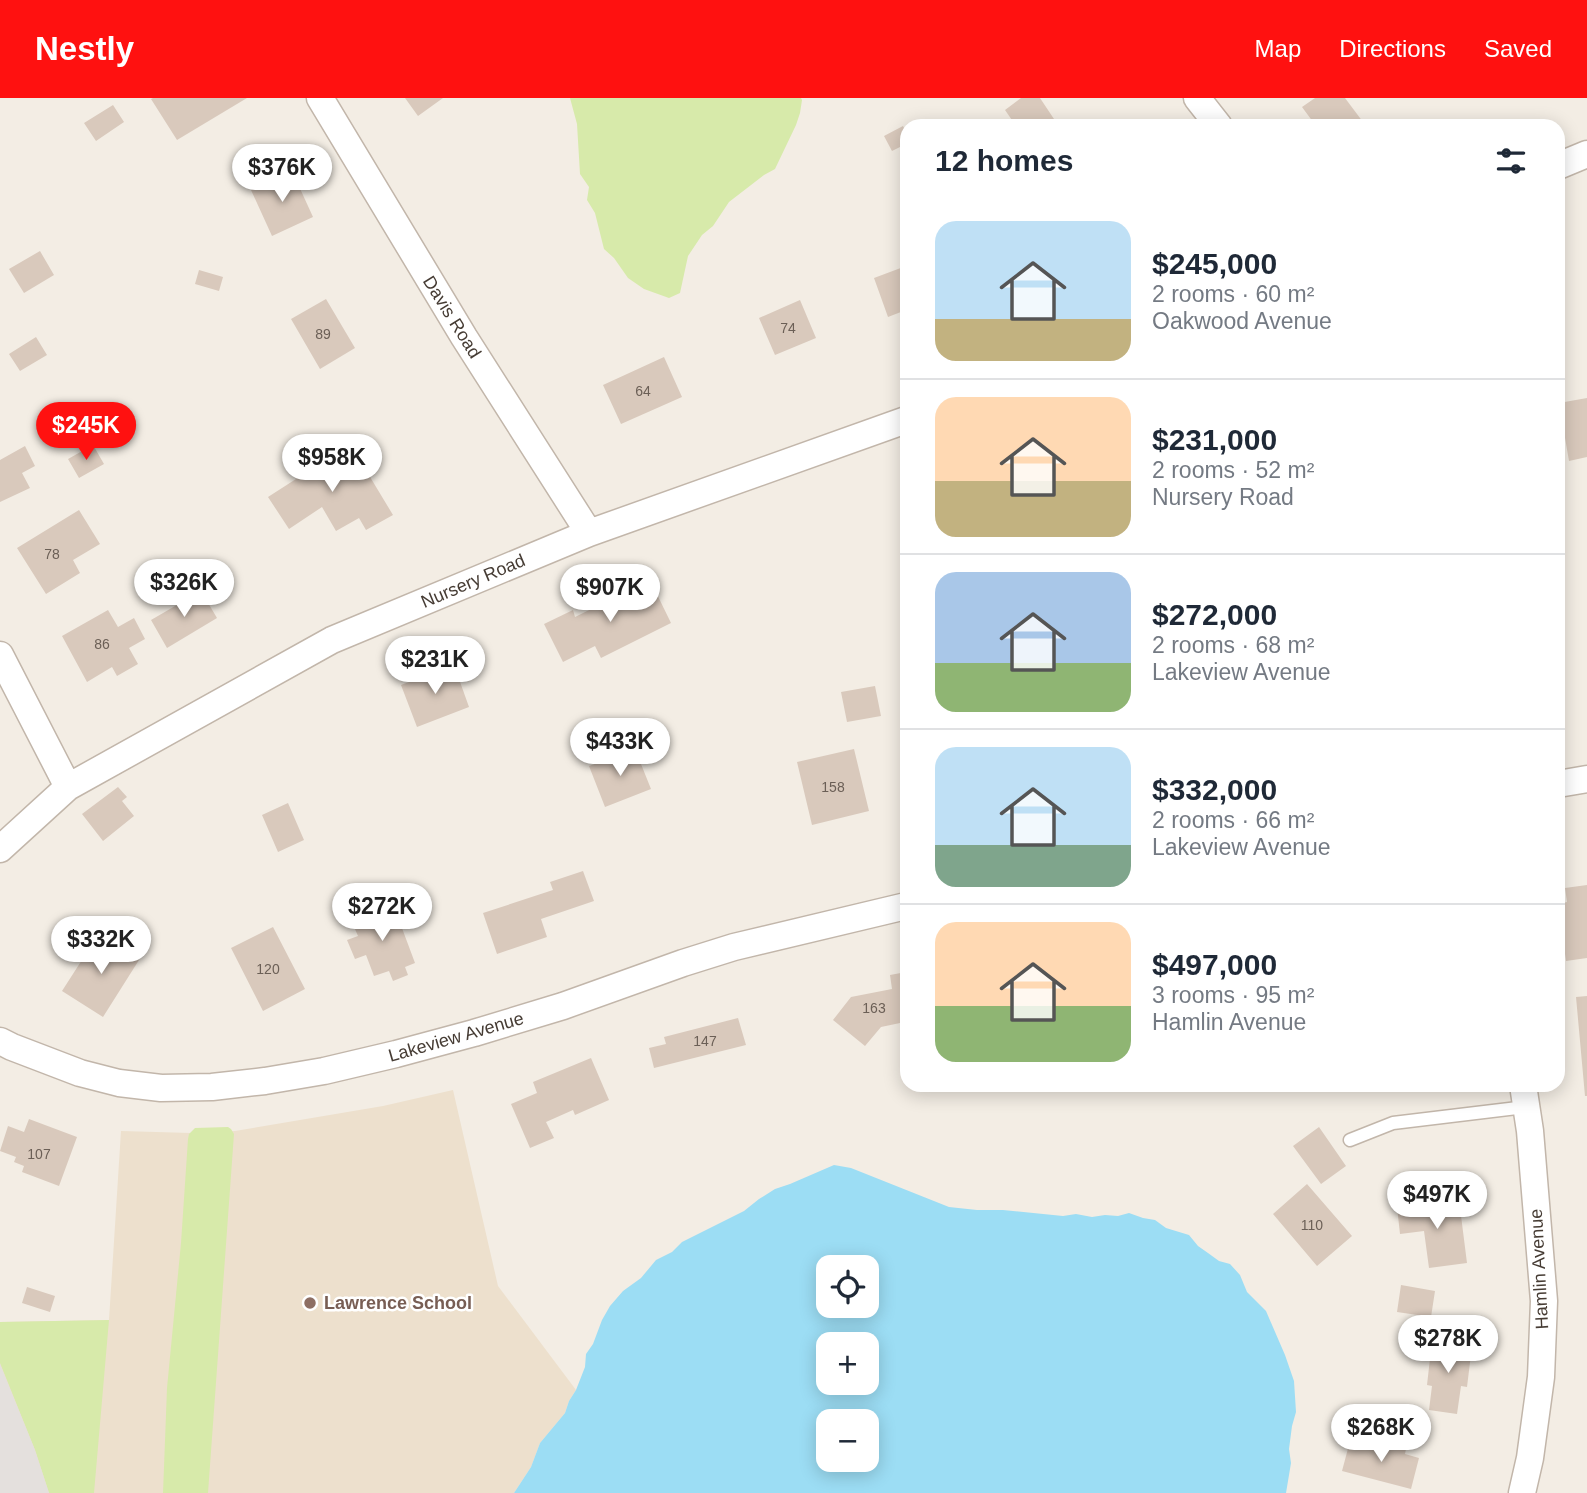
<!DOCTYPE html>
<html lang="en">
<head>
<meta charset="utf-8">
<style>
  body { margin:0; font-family:Arial,sans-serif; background:#f2f2f3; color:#1f2937; height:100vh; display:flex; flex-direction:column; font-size:26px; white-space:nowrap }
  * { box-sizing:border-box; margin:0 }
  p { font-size:23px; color:#747a83 }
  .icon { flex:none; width:38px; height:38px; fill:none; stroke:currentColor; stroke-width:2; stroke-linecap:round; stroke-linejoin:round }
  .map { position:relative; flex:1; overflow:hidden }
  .panel { position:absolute; left:900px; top:21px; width:665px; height:973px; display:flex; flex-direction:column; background:#fff; border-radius:21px; box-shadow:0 4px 18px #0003 }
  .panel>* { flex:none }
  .buttons { position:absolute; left:816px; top:1157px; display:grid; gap:14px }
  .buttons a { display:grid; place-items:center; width:63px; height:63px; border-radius:14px; background:#fff; box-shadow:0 4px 18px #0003; font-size:35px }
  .price { position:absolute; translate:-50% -60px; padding:0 16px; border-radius:24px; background:#fff; color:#222; font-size:23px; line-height:46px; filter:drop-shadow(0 2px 4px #0008) }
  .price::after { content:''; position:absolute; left:50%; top:42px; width:21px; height:16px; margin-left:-10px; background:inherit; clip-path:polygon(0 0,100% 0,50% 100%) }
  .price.active { background:#ff1110; color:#fff }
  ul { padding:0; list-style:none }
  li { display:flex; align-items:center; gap:21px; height:175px; padding:0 35px }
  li+li { border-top:2px solid #e0e1e3 }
  li span { display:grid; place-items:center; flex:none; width:196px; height:140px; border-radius:21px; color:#555 }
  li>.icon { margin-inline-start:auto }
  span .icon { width:84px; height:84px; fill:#fffc; stroke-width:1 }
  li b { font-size:30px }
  h2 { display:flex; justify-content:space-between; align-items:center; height:84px; padding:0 35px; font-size:30px }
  header { display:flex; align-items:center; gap:42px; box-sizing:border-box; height:98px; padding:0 35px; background:#ff1110; color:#fff }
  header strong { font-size:33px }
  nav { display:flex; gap:38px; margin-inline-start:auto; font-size:24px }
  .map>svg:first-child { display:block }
</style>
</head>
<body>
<header>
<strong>Nestly</strong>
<nav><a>Map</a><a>Directions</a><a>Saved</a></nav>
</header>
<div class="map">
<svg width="1587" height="1395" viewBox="0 0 1587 1395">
  <rect width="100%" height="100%" fill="#f3ede4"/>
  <path fill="#ede0cd" d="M453,992L498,1188L576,1292L569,1303L565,1315L540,1345L531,1369L514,1395H0V1224L109,1222L121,1033L191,1035L235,1033L383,1008Z"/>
  <path fill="#d7eaaa" d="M570,0H801L802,2L800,15L796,27L775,71L764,77L729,104L713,128L702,137L688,158L680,195L669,200L644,191L628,180L614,160L604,151L595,115L587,102L589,89L580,76L577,26Z
    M228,1029L231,1031L234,1036L208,1395H163L167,1290L181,1145L188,1041L189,1036L195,1030Z
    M109,1222L94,1395H49L35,1352L0,1265V1224Z"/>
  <path fill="#e4e0dd" d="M0,1266L35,1352L49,1395H0Z"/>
  <path fill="#9cddf4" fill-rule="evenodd" d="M834,1067L851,1070L949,1109L977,1112H1003L1063,1118L1076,1116L1092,1119L1105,1117L1118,1118L1129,1115L1143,1120L1155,1122L1166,1130L1189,1137L1198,1148L1208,1155L1219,1163L1230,1166L1240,1177L1247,1194L1266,1213L1285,1257L1294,1283L1296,1314L1292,1328L1289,1351L1291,1365L1286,1395H514L531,1369L540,1345L565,1315L569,1303L576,1292L585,1269L586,1256L593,1246L602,1222L610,1208L623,1193L641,1180L656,1162L672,1154L682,1144L744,1113L759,1101L775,1091L790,1086ZM828,1169H866V1208H828ZM828,1246H866V1284H828ZM828,1323H866V1362H828Z"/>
  <path fill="#d9c9bc" d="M153,0H247L177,42L151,1Z
    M405,0H443L418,18Z
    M1021,0H1040L1056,24L1049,28H1016L1005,12Z
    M1315,0H1345L1366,28H1316L1302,9Z
    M113,7L124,24L96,43L84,25Z
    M903,28L906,34V46L892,53L884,38Z
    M292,73L313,119L272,138L251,92Z
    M40,153L54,177L24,195L9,171Z
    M906,168V212L888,219L874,180Z
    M199,172L223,179L219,193L195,186Z
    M326,201L355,250L320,271L291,221Z
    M800,202L816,240L775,257L759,220Z
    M36,239L47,257L20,273L9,256Z
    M664,259L682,299L621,326L603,287Z
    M1587,300V359L1569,363L1559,305Z
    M93,347L104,366L79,380L68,361Z
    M25,348L35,368L22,375L30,390L0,404V362Z
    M324,354L333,368L355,354L393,417L366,432L359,420L336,433L322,409L289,431L268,399L296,381L292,375Z
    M79,412L100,446L73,462L80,475L46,496L17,450Z
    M650,482L671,525L601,560L595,548L563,564L544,526L573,512L575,519Z
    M201,493L217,520L167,550L151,522Z
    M108,512L118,529L134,520L145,541L129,550L138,566L117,578L112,569L87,584L62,538Z
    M454,567L469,609L417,629L401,587Z
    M875,588L881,618L847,624L841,594Z
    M635,651L651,691L605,709L589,668Z
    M854,651L869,713L812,727L797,664Z
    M118,689L127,699L122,703L134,718L103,743L82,716Z
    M288,705L304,742L278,754L262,717Z
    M583,773L594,803L541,821L547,839L497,856L483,815L553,792L550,784Z
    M1587,787V860L1566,863L1558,806L1567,804L1565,790Z
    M393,806L415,865L405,869L408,877L393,883L389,873L374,878L366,857L355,861L347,842L358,838L351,822Z
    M273,829L305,891L263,913L231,850Z
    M98,837L139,862L103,919L62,893Z
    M906,874V937L903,938L900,925L881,929L865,948L833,922L851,899L892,891L890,877Z
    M1587,898V998H1585L1576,899Z
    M738,920L746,947L654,970L649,950L666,946L664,939Z
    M591,960L609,1002L575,1017L573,1012L546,1024L554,1040L530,1050L511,1006L537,995L533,984Z
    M29,1021L77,1039L59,1088L22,1074L24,1068L14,1064L16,1059L0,1053L8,1028L24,1034Z
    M1319,1029L1346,1068L1321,1086L1293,1048Z
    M1307,1086L1352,1138L1317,1168L1273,1116Z
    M1459,1102L1467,1165L1429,1170L1424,1133L1400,1136L1397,1109Z
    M1401,1187L1435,1193L1431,1219L1397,1214Z
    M27,1189L55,1198L50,1214L22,1205Z
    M1432,1243L1472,1248L1467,1289L1461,1288L1457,1316L1429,1312L1432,1288L1427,1287Z
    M1350,1343L1378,1349L1379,1344L1406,1351L1405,1356L1419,1360L1411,1391L1342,1373Z"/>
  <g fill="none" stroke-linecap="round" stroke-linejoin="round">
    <g stroke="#c2b6aa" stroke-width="15">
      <path id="service" d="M1350,1042L1393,1025L1526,1009"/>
    </g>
    <g stroke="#c2b6aa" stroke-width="29">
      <path id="minor" d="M320,0L464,239L589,435
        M1197,0L1219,28
        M1558,68L1587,56
        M0,557L68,689
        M1558,686L1587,681
        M0,751L68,689L332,542L589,435L906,322
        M0,943L12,949L80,975L119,985L161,990L212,989L265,983L324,973L396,956L474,935L563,908L683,865L734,849L906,808
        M1522,1395L1530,1360L1541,1279L1544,1203L1530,1033L1523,987"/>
    </g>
    <use href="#service" stroke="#fff" stroke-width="12"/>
    <use href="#minor" stroke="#fff" stroke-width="26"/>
  </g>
  <circle fill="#8d6e63" stroke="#fff" stroke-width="2.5" cx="310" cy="1205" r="7"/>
  <g text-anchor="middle" stroke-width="5" stroke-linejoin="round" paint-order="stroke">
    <g font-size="14" fill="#6b5f56">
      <text x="788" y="235">74</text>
      <text x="323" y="241">89</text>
      <text x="643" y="298">64</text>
      <text x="52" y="461">78</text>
      <text x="102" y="551">86</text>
      <text x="833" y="694">158</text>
      <text x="268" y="876">120</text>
      <text x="874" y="915">163</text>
      <text x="705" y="948">147</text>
      <text x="39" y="1061">107</text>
      <text x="1312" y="1132">110</text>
    </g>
    <g font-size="18" fill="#463c34" stroke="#fff">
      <text transform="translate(452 219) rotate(58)" y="6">Davis Road</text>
      <text transform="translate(473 483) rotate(-23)" y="6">Nursery Road</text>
      <text transform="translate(456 939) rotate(-16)" y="6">Lakeview Avenue</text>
      <text transform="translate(1539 1171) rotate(-93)" y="6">Hamlin Avenue</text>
    </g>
    <g font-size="18" font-weight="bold" fill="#785e54" stroke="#fff" text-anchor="start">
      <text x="324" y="1211">Lawrence School</text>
    </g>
  </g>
</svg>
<div class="buttons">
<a><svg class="icon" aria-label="locate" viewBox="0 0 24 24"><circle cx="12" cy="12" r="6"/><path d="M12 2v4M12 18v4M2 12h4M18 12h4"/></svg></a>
<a>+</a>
<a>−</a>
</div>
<b class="price" style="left:282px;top:106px">$376K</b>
<b class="price active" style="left:86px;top:364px">$245K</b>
<b class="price" style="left:332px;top:396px">$958K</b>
<b class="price" style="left:184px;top:521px">$326K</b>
<b class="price" style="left:610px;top:526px">$907K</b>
<b class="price" style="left:435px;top:598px">$231K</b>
<b class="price" style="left:620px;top:680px">$433K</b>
<b class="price" style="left:382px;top:845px">$272K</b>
<b class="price" style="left:101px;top:878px">$332K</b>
<b class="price" style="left:1437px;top:1133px">$497K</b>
<b class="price" style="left:1448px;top:1277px">$278K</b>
<b class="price" style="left:1381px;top:1366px">$268K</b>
<section class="panel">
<h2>12 homes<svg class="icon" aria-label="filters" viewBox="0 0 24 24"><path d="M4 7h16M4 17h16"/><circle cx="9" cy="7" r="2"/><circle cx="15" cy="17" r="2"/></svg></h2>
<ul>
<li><span style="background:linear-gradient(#bfe0f5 70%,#c2b280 0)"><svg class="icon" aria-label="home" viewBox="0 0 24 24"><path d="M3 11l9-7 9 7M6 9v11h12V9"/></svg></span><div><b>$245,000</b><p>2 rooms · 60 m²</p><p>Oakwood Avenue</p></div></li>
<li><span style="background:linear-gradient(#ffd9b3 60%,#c2b280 0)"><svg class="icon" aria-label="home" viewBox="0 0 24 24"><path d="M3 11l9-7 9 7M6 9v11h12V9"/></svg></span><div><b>$231,000</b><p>2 rooms · 52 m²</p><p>Nursery Road</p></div></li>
<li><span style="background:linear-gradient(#a9c7e8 65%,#8fb573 0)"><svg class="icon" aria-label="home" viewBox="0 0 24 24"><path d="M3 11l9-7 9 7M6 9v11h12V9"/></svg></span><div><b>$272,000</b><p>2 rooms · 68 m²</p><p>Lakeview Avenue</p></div></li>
<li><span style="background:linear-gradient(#bfe0f5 70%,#7fa58c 0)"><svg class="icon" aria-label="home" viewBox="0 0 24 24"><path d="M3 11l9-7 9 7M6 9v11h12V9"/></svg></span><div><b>$332,000</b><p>2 rooms · 66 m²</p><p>Lakeview Avenue</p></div></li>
<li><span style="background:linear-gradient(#ffd9b3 60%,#8fb573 0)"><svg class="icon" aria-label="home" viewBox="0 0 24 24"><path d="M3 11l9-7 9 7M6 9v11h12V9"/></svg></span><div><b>$497,000</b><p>3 rooms · 95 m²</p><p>Hamlin Avenue</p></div></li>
</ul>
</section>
</div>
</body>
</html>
